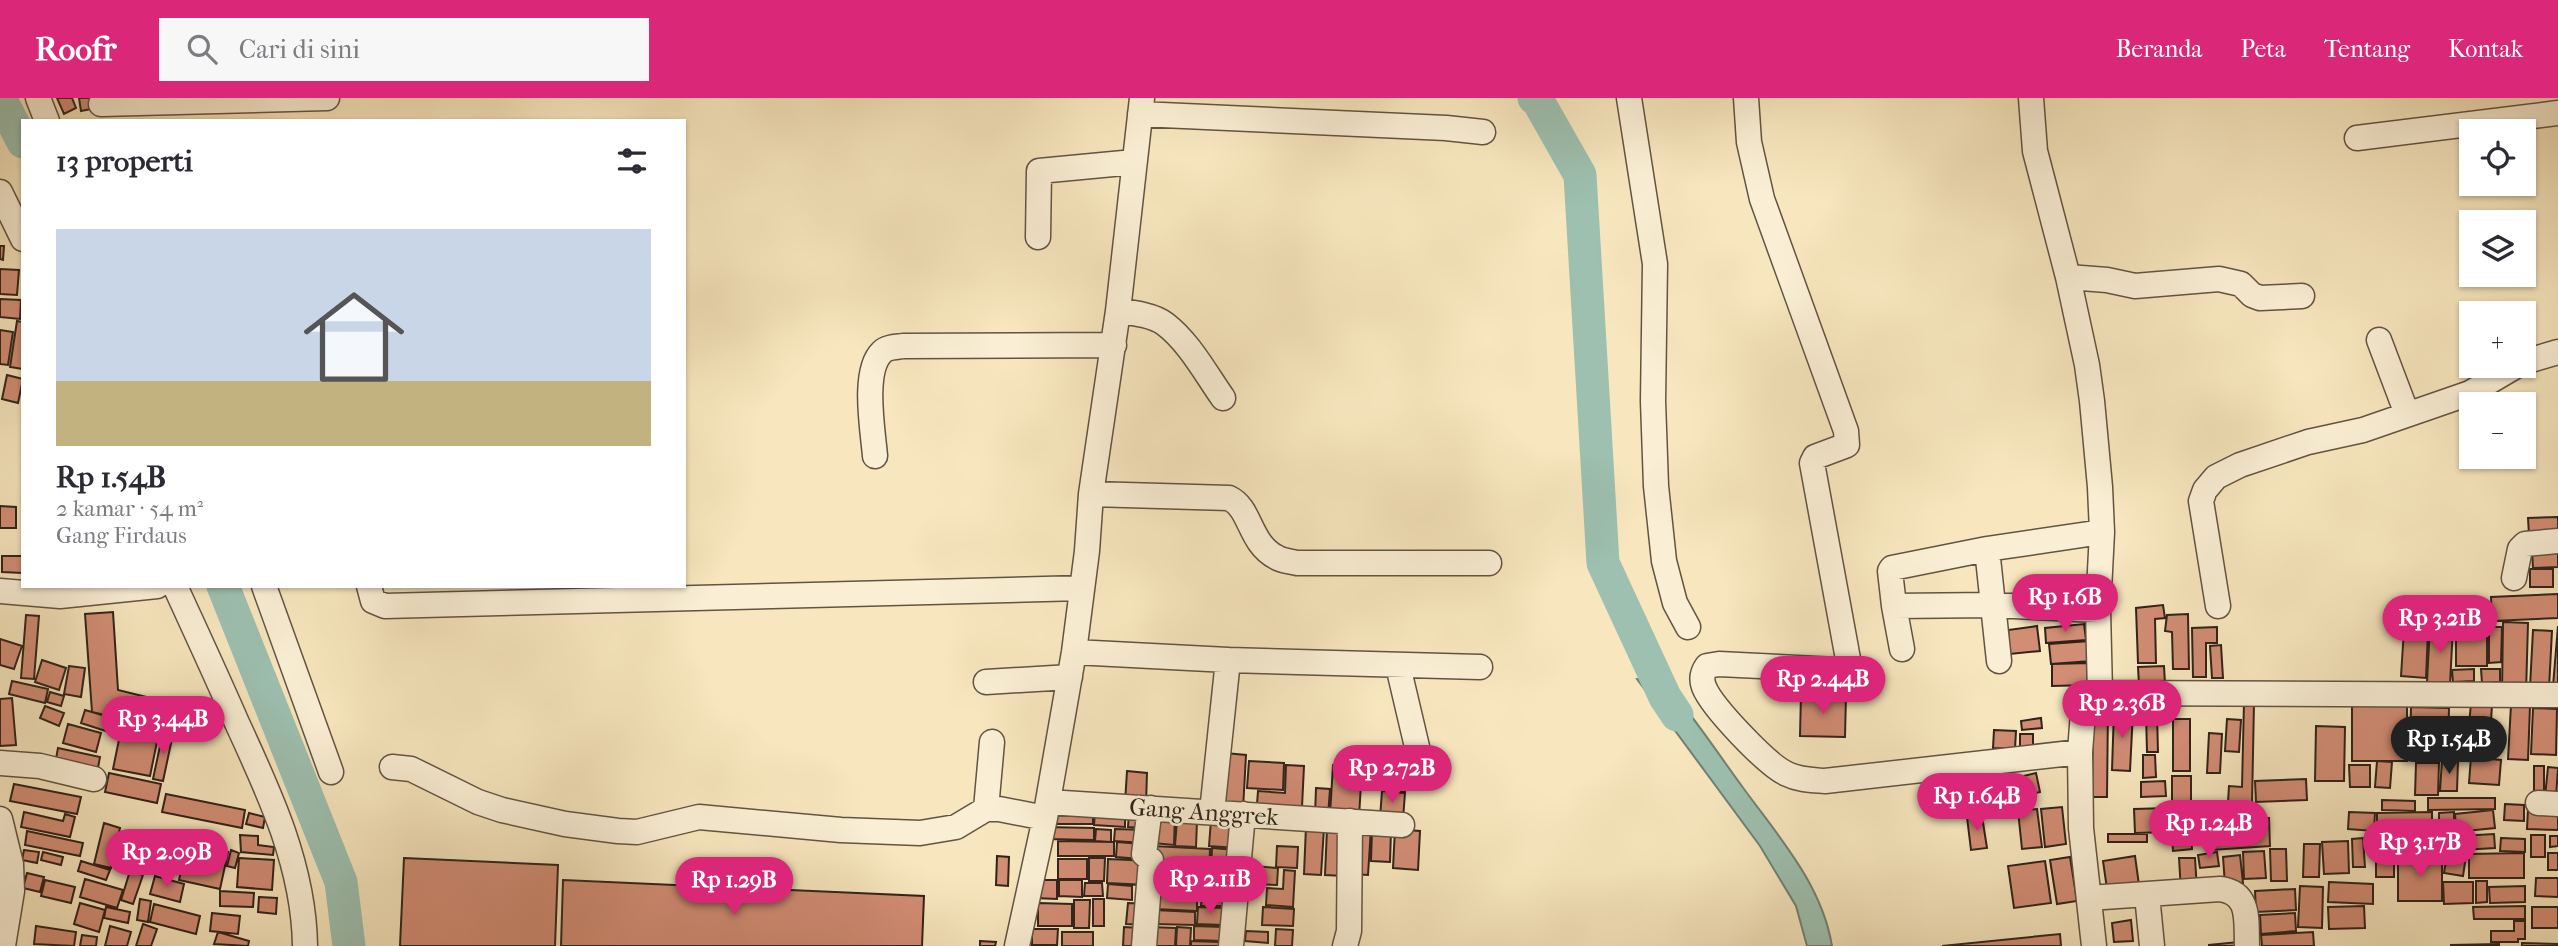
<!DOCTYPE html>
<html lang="id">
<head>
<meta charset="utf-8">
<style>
  body { margin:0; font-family:"IM FELL French Canon",serif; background:#f7f7f7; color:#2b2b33; height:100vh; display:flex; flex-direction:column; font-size:26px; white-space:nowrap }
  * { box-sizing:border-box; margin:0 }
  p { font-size:23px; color:#7c7c81 }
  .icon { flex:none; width:38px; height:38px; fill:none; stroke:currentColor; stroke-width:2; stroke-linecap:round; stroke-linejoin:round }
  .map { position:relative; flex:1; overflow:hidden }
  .panel { position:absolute; left:21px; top:21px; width:665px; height:469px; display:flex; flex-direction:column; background:#fff; border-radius:0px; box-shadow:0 2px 5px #0004 }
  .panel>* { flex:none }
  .controls { position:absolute; left:2459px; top:21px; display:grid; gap:14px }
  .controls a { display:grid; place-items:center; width:77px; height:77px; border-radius:0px; background:#fff; box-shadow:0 2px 5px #0004; font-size:35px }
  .price { position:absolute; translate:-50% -60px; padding:0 16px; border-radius:24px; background:#db2777; color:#fff; font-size:23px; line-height:46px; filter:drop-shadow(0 2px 4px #0008) }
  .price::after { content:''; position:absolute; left:50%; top:42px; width:21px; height:16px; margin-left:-10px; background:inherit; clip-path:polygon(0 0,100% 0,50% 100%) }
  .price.active { background:#222; color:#fff }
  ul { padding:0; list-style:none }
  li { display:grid; align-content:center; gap:14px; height:371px; padding:0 35px }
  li+li { border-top:2px solid #e1e1e2 }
  li span { display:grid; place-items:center; height:217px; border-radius:0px; color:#555 }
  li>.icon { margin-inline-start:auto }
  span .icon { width:126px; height:126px; fill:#fffc; stroke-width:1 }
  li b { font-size:30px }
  h2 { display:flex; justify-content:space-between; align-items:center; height:84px; padding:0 35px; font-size:30px }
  header { display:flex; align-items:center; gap:42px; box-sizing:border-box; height:98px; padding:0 35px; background:#db2777; color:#fff }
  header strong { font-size:33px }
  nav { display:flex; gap:38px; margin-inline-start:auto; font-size:24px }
  .search { width:490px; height:63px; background:#f7f7f7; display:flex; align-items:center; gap:18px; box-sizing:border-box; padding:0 24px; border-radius:0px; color:#7c7c81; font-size:26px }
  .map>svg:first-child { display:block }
</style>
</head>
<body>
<header>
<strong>Roofr</strong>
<div class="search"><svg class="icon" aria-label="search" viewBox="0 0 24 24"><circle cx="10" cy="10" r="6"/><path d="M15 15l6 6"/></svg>Cari di sini</div>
<nav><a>Beranda</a><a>Peta</a><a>Tentang</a><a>Kontak</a></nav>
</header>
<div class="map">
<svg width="2558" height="848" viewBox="0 0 2558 848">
  <rect width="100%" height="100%" fill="#f7e6be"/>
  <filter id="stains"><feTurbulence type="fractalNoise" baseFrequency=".00286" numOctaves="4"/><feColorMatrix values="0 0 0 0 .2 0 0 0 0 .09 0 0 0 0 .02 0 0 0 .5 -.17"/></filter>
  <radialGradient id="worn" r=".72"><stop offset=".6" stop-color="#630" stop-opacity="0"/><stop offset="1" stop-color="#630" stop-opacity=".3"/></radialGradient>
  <path fill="#9dc0b0" stroke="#718174" stroke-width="2" d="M1660,579C1691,614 1716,653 1744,691C1779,739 1822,787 1832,848H1807L1796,808L1760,748L1637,581Z"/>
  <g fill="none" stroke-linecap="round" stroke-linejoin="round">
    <path stroke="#9dc0b0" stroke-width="33" d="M0,0L23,44
      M1534,0L1538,3L1580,77L1603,465L1665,599L1677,617
      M223,488L341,784L349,848"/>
  </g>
  <path fill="#d28d75" stroke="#302319" stroke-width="2" d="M57,0H72L76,10L64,16Z
    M79,0H94L96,10L81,13Z
    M0,148H4L3,162L0,161Z
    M0,171L19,172L17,197L0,196Z
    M0,201L21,202L20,221L0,219Z
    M17,223L23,224V271L10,269Z
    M0,232L13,234L8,267L0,266Z
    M7,277L23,281L18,305L2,301Z
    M0,408L16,409V430H0Z
    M2558,419V436L2529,437L2528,420Z
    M2558,452V469L2533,470L2532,453Z
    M2,458H23V475L2,474Z
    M2530,471H2553V489H2530Z
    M2558,496V520L2492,523L2491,499Z
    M2163,507L2165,520L2155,521L2156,565H2138L2136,510Z
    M113,514L118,592L171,605L165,631L92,614L85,516Z
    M2188,516L2189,571H2173L2172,534L2165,533L2167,517Z
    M26,517L39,518L34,581L21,580Z
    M2503,524L2528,525L2526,595L2502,594Z
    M2084,526L2086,542L2046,545L2045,530Z
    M2037,528L2040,553L2010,556L2008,532Z
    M2430,528L2453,529L2450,586L2427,584Z
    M2456,528H2487V568H2456Z
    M2558,528V588H2553Z
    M2217,529V545H2206V579H2193L2192,530Z
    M2489,529H2502L2501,564L2489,565Z
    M2404,531L2428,532L2426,580L2401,578Z
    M2533,532L2552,533L2549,590L2530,589Z
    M0,541L22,548L14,571L0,567Z
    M2090,543L2092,563L2051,566L2049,546Z
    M2221,547L2223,580H2212L2210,548Z
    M42,562L66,570L59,592L35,584Z
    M2090,565L2091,587L2052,588V566Z
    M69,568L85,570L81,599L64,596Z
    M2164,568L2165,586L2139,587L2138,569Z
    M2474,571V583L2453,584L2452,572Z
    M2481,571H2500V584L2482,585Z
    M12,583L48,591L45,605L9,596Z
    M50,594L64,598L61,608L47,604Z
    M1801,596L1846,597L1845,639L1800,638Z
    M2160,598L2162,613L2146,614L2145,600Z
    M12,600L16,647L0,648V601Z
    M2244,604L2254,605L2252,706L2228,704L2229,688L2242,689Z
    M2352,604H2407V663H2352Z
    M2471,606L2492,608L2489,649L2467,647Z
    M2511,607L2530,608L2528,662L2508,661Z
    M45,608L64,615L59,628L40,620Z
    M2093,609H2108L2107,699H2092Z
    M2411,609L2449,610L2448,657L2410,656Z
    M2533,610L2557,611L2556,657L2531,656Z
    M85,612L119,622L115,636L81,625Z
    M2114,612L2133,613L2130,673L2112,672Z
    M2157,615L2158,654H2147L2146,616Z
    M2041,620L2042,630L2022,632L2021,623Z
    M2173,621H2190V673H2173Z
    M2227,621L2241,622L2239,654L2225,653Z
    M68,626L101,635L96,654L63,645Z
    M122,627L159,634L150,678L113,671Z
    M2316,628L2345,629L2344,683H2315Z
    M1994,632L2016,633L2015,651L1993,650Z
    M163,634L173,636L163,683L153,681Z
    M2209,635L2222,636L2220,675H2207Z
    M2020,636H2033V653H2020Z
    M58,650L100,659L97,675L55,666Z
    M1225,655L1246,657L1243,711L1222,710Z
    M2143,657H2155L2156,679L2143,680Z
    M2471,659L2501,662L2499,687L2469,685Z
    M2442,662L2458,663L2457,693H2440Z
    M1249,663L1284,665L1283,692L1247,690Z
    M2377,663L2392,664L2390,690L2375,689Z
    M2416,665H2439L2438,697H2415Z
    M1286,667L1304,668L1302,709L1257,706L1258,693L1285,695Z
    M1333,667L1362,669L1359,719L1330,717Z
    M2349,667H2370V689H2350Z
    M1368,668L1407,670L1405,693L1367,691Z
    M2534,668H2544V695H2534Z
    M2548,669L2558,670L2556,699H2545Z
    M1127,673L1147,675L1146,706L1125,705Z
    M109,675L161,686L157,705L105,694Z
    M2036,675L2040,694L2016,700L2011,681Z
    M2172,678H2191V716H2172Z
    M2006,680L2009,699L1945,708L1942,688Z
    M2306,681L2307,702L2256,704L2255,683Z
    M2165,683L2166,698L2141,699V684Z
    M14,686L81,699L77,716L10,703Z
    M1316,690L1330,691L1328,718L1315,717Z
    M1382,693L1405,695L1403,721L1380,720Z
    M166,696L245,712L242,730L162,714Z
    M2428,700H2495V711L2428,712Z
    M2382,702L2415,703V713L2382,712Z
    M2505,706L2524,707V723L2504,722Z
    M2062,709L2066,746L2045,749L2041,711Z
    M2169,710L2170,734L2135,735L2134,711Z
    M2037,711L2042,749L2022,751L2018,713Z
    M2528,711L2558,713V732L2527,731Z
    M1055,712L1093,713V726H1055Z
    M2493,712L2495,730L2456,734L2455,716Z
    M24,714L63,723L65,716L75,719L70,739L21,729Z
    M1095,714L1125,716V729L1094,727Z
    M1129,714L1144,730L1128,729Z
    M2349,714L2375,715L2374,733L2348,731Z
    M2432,714V730H2377V715Z
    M2454,714V731L2439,732V715Z
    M249,715L265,719L263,730L246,726Z
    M1155,715L1175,716L1174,747L1153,745Z
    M1982,718L1987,750L1971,752L1967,719Z
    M2269,720L2270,748L2211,752L2210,724Z
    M2190,721L2192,751L2173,753L2171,722Z
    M1177,722L1197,723L1196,749L1175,748Z
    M1211,722L1239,724L1237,750L1209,748Z
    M104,725L120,730L111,770L94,766Z
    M1306,728L1324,730L1321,777L1304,776Z
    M1045,729L1094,730V742L1045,741Z
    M1355,729L1371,730L1368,777L1353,776Z
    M1096,731L1111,732V744L1095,743Z
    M1115,731L1145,732L1144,745L1114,743Z
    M1327,731L1346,732L1344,778L1325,777Z
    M1395,731L1420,733L1418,772L1393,770Z
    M1372,732L1391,733L1390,764L1371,763Z
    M27,733L83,745L80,758L25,747Z
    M2108,736H2147V744H2108Z
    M2441,736V754L2423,755V737Z
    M2494,736L2495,750L2444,753L2443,739Z
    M240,737L258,738V747L274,749L273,757L241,754Z
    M2531,737H2545V759H2531Z
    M2382,738L2383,755H2368V739Z
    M2419,738V753L2384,755L2383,739Z
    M2550,738H2558V748L2550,749Z
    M2363,740L2365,769H2353L2352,741Z
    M2501,740L2525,741V754L2500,753Z
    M141,742L157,746L150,771L134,767Z
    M1058,743L1114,744V758H1058Z
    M2348,743L2349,775L2324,776L2322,744Z
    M123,744L137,747L133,767L119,765Z
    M1117,744L1142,746L1141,761L1116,759Z
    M187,745L228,754L220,791L179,782Z
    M159,746L182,752L176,776L153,770Z
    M2304,746H2320L2319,779H2303Z
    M1153,748L1210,751L1209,773L1152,770Z
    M1277,748L1298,749L1297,770L1276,769Z
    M1212,750L1235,752L1234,777L1211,775Z
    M2270,751H2286L2287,783H2271Z
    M24,752L39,754L37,765L22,762Z
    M231,752L239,755L235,770L227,768Z
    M2264,753L2266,780L2244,781L2243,754Z
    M43,754L63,759L61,767L41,762Z
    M2217,754L2219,768L2200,770L2198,757Z
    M2447,755L2466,758L2463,778L2444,775Z
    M2524,755V780H2469V756Z
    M2548,755H2558V772H2548Z
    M2240,757L2243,785L2225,787L2223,759Z
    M997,758L1009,759L1008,788L996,787Z
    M2135,758L2139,787L2107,791L2103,763Z
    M2398,758L2442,759V803H2398Z
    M2070,759L2077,803L2057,806L2050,762Z
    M2376,759L2394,760V779H2376Z
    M239,760L274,762L272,792L237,789Z
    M404,760L558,767L555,848H400Z
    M1089,760H1105L1104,783H1089Z
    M2179,760H2195L2197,792L2181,793Z
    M1058,761H1087V781H1058Z
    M1108,761L1150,763L1148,787L1107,785Z
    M81,763L110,772L106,782L78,773Z
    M2045,763L2051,805L2014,810L2008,768Z
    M1252,768L1278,770L1277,787L1251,786Z
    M1161,772L1204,774V792L1160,791Z
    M1284,772L1295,773L1293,809L1266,807L1267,790L1283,791Z
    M130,773L143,777L133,806L121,802Z
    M27,775L44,779L40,794L23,790Z
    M155,778L184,786L180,804L150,796Z
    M1206,778H1231L1230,793H1205Z
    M2536,780H2558V799L2535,798Z
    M85,781L123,792L117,810L80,799Z
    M45,782L75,789L71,805L41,798Z
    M563,782L924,798L922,848H561Z
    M1035,782H1057V801L1035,800Z
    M1059,782H1082V799L1059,798Z
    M2476,783H2487V804L2476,805Z
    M2329,784L2373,786V806L2328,804Z
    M2443,784H2473V805L2444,806Z
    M1085,785H1102L1103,798H1084Z
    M1108,786L1132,788V802L1107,800Z
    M2300,788L2323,789L2322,830L2298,829Z
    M2525,788V804L2490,805L2489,789Z
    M2295,791L2296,812L2256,814L2255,793Z
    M1155,792L1197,794V813L1155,811Z
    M220,793L254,795L253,809L220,808Z
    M1202,794L1228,795V808H1201Z
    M259,799L277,800L276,816L258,814Z
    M140,801L151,803L148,824L137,822Z
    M1093,801H1104V828H1093Z
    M1074,802H1090L1089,830H1074Z
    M80,805L105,812L99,834L74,826Z
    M1038,805L1072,806V828H1038Z
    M1128,805L1146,806L1145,827L1126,826Z
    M154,806L200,818L196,836L150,824Z
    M2364,808L2365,830L2329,831L2328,809Z
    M2525,808V821H2474L2473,809Z
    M106,809L130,814L128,825L104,820Z
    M1198,809L1223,810V827L1197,826Z
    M1263,809L1294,811L1293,828L1262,827Z
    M2532,809H2558V830H2532Z
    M1154,812L1195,814V827L1154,826Z
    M212,815L240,818L238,836L210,833Z
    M2295,815L2296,833L2261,836L2260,817Z
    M2131,822L2133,843L2114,844L2112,825Z
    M2514,823H2525V841H2518V844H2491V833H2514Z
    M143,826L157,831L151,848H136Z
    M36,828L76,834L74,848L34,846Z
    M110,828L131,834L127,848H105Z
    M1194,828L1223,829V843L1194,842Z
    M1124,829L1139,830L1138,848H1123Z
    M1150,829L1176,830L1175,848H1149Z
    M1177,829L1191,830L1190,848H1176Z
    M1032,831H1058L1057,847H1032Z
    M1276,831L1293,832L1292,848H1275Z
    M1246,833L1268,834V845L1245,843Z
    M218,834L249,843L248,848L214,846Z
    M1062,834H1093V848H1062Z
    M2313,834L2314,848H2262L2261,837Z
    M2060,836L2061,848H1942Z
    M82,837L97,839L96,848H80Z
    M980,843L996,844L995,848H980Z
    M1191,843L1219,844V848H1191Z
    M2238,844V848H2209V847Z
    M2522,845L2558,846V848H2522Z
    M2499,846V848H2451V847Z"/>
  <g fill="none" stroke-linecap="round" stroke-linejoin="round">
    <g stroke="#625442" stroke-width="27">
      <path id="minor" d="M38,0L47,23
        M1629,0L1655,166L1653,303L1656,388L1664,463L1675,505L1688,529
        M1746,0L1749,44L1762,101L1846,333L1847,347L1815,359L1812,365L1848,561L1843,571L1837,572L1719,566L1707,568C1702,575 1701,581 1704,589C1712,609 1767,667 1787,676C1799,682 1812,682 1825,683L2080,654
        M2031,0L2035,53L2068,179L2087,267L2092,303L2100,389L2102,434L2098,512L2100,595L2089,596L2084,601L2080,654L2081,730L2094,848
        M101,6L327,0
        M1140,16L1446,30L1483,34
        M2357,40L2558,15
        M0,94L23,141
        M1038,139L1039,73L1134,64
        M2068,179L2107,182L2135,188L2219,181L2241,186L2252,197L2260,200L2302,198
        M1118,213C1134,215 1153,217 1165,226C1189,244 1206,276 1223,300
        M2379,242L2407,316
        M2524,264L2558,254
        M875,358C873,333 862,273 882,254C887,249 896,249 903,248L1114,247
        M1091,396L1229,400C1251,410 1249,445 1276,459C1282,463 1290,463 1297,465H1489
        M1987,451L2102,434
        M2514,480L2520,451L2525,446L2558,443
        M175,488C196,534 217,579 237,625C270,696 304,769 305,848
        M264,488L331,674
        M369,488L373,503L385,508L1082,490
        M0,493L60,498L157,488
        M1894,508L1890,473L1892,470L1987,451L1999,563
        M2218,508L2201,403L2205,392L2216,379L2240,367L2308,344L2363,332L2470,295L2516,268
        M1902,551L1894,508L1992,507L2098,512
        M1074,554L1228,562L1480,569
        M1398,568L1418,653
        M986,584L1070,579
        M2100,595L2558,597
        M0,665L40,668L94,681
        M392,669L411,671L478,704L502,712L565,726L618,733L637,734L699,719L841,732L920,735L956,729L986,711H999L1045,720
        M1048,704L1402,727
        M2538,705L2558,706
        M986,711L992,644
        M1212,714L1228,562
        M0,721L11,766L12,793L3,848
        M2147,797L2152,848
        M2089,800L2220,791C2251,795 2246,823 2247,848
        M1017,848L1045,720L1074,554L1087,453L1091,396L1118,213L1142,0
        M1144,848L1151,762L1144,756L1150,710
        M1231,848L1243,716
        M1345,848L1349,833L1350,723"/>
    </g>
    <use href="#minor" stroke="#faefd5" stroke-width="24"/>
  </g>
  <g text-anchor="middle" stroke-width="5" stroke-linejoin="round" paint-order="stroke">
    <g font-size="24" fill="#302319" stroke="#faefd5">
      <text transform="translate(1204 714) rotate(4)" y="8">Gang Anggrek</text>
    </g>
  </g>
  <rect width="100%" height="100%" filter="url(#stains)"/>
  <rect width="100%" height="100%" fill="url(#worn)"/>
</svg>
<div class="controls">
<a><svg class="icon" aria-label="locate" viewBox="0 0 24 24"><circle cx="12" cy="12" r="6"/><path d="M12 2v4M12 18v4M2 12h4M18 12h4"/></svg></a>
<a><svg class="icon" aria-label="layers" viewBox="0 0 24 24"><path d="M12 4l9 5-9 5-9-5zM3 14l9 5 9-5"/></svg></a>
<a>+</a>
<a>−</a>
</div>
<b class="price" style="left:2065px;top:536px">Rp 1.6B</b>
<b class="price" style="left:2440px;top:557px">Rp 3.21B</b>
<b class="price" style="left:1823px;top:618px">Rp 2.44B</b>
<b class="price" style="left:2122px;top:642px">Rp 2.36B</b>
<b class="price" style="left:163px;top:658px">Rp 3.44B</b>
<b class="price active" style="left:2449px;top:678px">Rp 1.54B</b>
<b class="price" style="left:1392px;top:707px">Rp 2.72B</b>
<b class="price" style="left:1977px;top:735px">Rp 1.64B</b>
<b class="price" style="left:2209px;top:762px">Rp 1.24B</b>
<b class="price" style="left:2420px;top:781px">Rp 3.17B</b>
<b class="price" style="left:167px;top:791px">Rp 2.09B</b>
<b class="price" style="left:1210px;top:818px">Rp 2.11B</b>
<b class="price" style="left:734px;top:819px">Rp 1.29B</b>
<section class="panel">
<h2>13 properti<svg class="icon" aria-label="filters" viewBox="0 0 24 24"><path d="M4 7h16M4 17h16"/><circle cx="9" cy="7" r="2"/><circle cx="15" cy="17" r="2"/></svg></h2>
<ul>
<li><span style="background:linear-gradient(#c9d6e8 70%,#c2b280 0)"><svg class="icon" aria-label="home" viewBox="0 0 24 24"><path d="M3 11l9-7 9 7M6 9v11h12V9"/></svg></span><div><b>Rp 1.54B</b><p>2 kamar · 54 m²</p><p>Gang Firdaus</p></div></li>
</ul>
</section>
</div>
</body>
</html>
